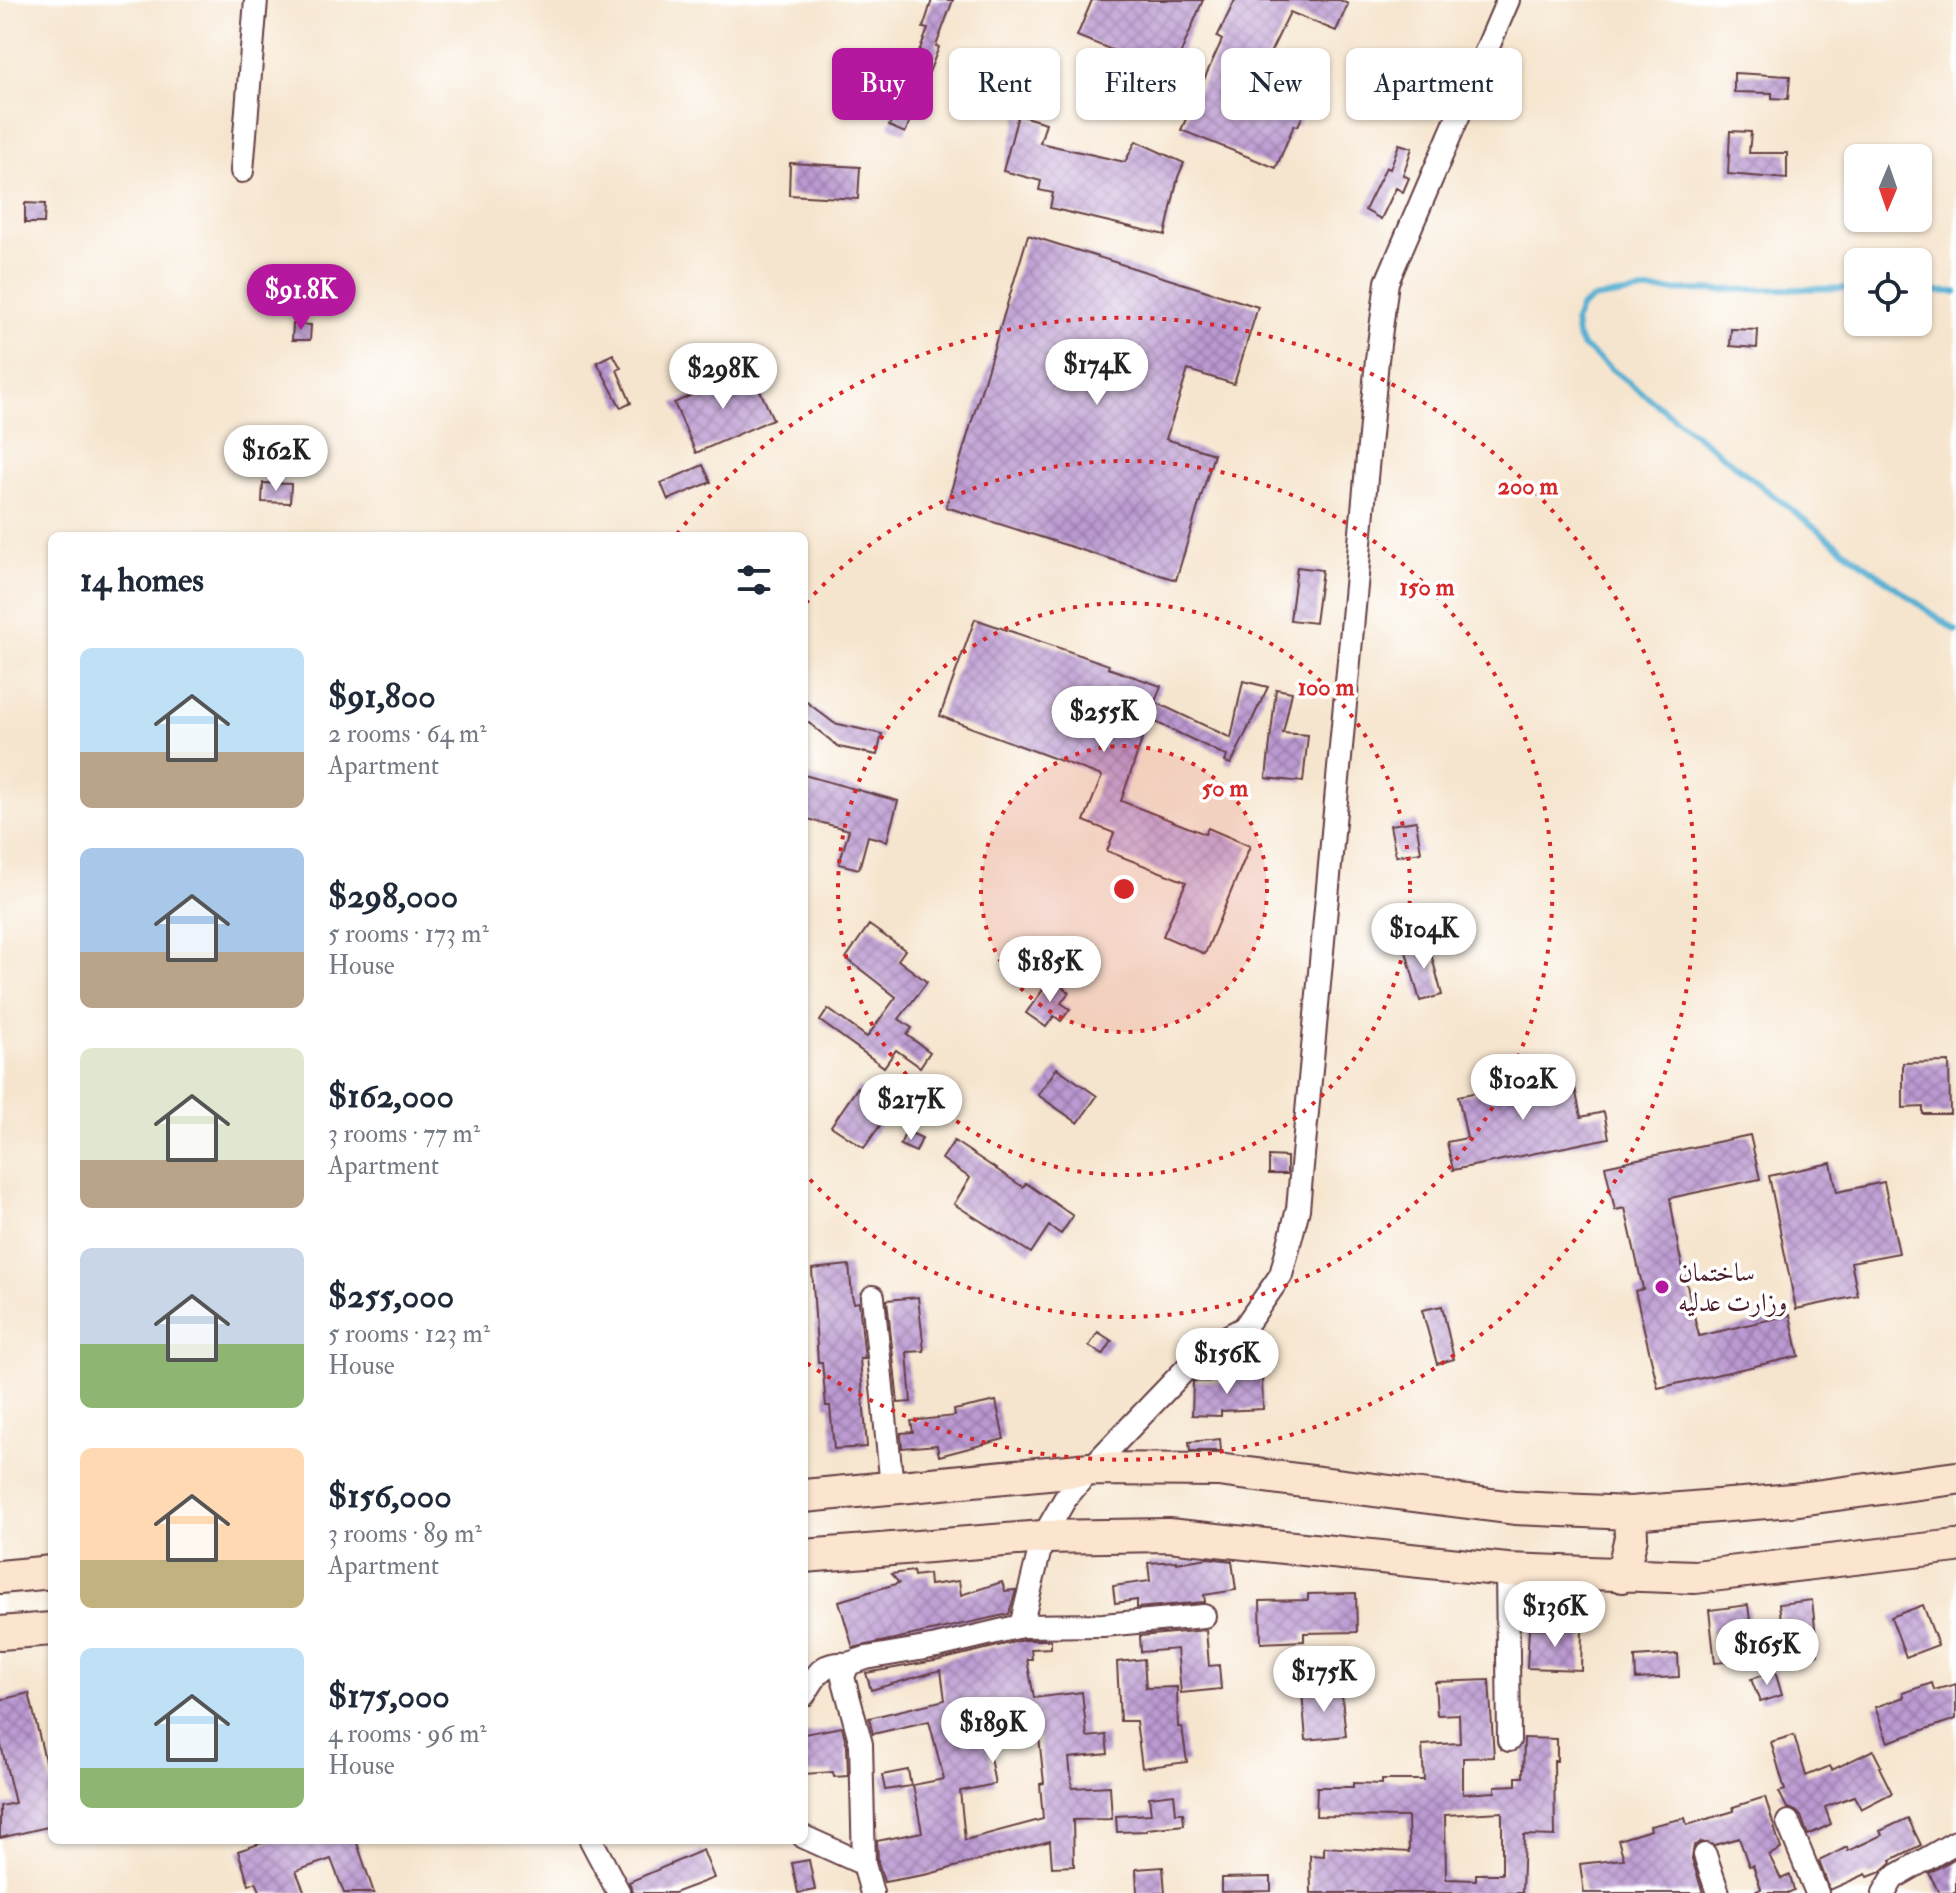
<!DOCTYPE html>
<html lang="en">
<head>
<meta charset="utf-8">
<style>
  body { margin:0; font-family:"IM FELL Double Pica",Amiri,serif; background:#f6f6f7; color:#1f2937; height:100vh; display:flex; flex-direction:column; font-size:30px; white-space:nowrap }
  * { box-sizing:border-box; margin:0 }
  p { font-size:26px; color:#747a83 }
  .icon { flex:none; width:44px; height:44px; fill:none; stroke:currentColor; stroke-width:2; stroke-linecap:round; stroke-linejoin:round }
  .map { position:relative; flex:1; overflow:hidden }
  .sheet { position:absolute; left:48px; top:532px; width:760px; height:1312px; display:flex; flex-direction:column; background:#fff; border-radius:12px; box-shadow:0 2px 6px #0004 }
  .sheet>* { flex:none }
  .top-card { position:absolute; left:832px; top:48px; width:760px; height:72px; display:flex; gap:16px }
  .needle { width:52px; rotate:182deg }
  .fabs { position:absolute; left:1844px; top:144px; display:grid; gap:16px }
  .fabs a { display:grid; place-items:center; width:88px; height:88px; border-radius:12px; background:#fff; box-shadow:0 2px 6px #0004; font-size:40px }
  .price { position:absolute; translate:-50% -68px; padding:0 18px; border-radius:28px; background:#fff; color:#222; font-size:26px; line-height:52px; filter:drop-shadow(0 2px 4px #0008) }
  .price::after { content:''; position:absolute; left:50%; top:48px; width:24px; height:18px; margin-left:-12px; background:inherit; clip-path:polygon(0 0,100% 0,50% 100%) }
  .price.current { background:#b5179e; color:#fff }
  ul { padding:0; list-style:none }
  li { display:flex; align-items:center; gap:24px; height:200px; padding:0 32px }
  li span { display:grid; place-items:center; flex:none; width:224px; height:160px; border-radius:12px; color:#555 }
  li>.icon { margin-inline-start:auto }
  span .icon { width:96px; height:96px; fill:#fffc; stroke-width:1 }
  li b { font-size:34px }
  h2 { display:flex; justify-content:space-between; align-items:center; height:96px; padding:0 32px; font-size:34px }
  .tag { padding:0 28px; border-radius:12px; background:#fff; box-shadow:0 2px 6px #0004; font-size:28px; line-height:72px }
  .tag.current { background:#b5179e; color:#fff }
  .map>svg:first-child { display:block }
</style>
</head>
<body>
<div class="map">
<svg width="1956" height="1893" viewBox="0 0 1956 1893">
  <defs>
    <pattern id="building-cross-hatch" width="8" height="8" patternUnits="userSpaceOnUse" patternTransform="scale(2)"><rect width="8" height="8" fill="#bb99d1"/><path d="M0 0l8 8M0 8l8-8" fill="none" stroke="#9a7caa"/></pattern>
  </defs>
  <rect width="100%" height="100%" fill="#fff"/>
  <filter id="ink" filterUnits="userSpaceOnUse"><feTurbulence type="fractalNoise" baseFrequency=".0125" numOctaves="2"/><feDisplacementMap in="SourceGraphic" scale="16" xChannelSelector="R" yChannelSelector="G"/><feConvolveMatrix kernelMatrix="1 2 1 2 8 2 1 2 1" color-interpolation-filters="sRGB"/></filter>
  <filter id="wash" filterUnits="userSpaceOnUse"><feTurbulence type="fractalNoise" baseFrequency=".006" numOctaves="4" result="noise"/><feDisplacementMap in="SourceGraphic" scale="32" xChannelSelector="R" yChannelSelector="G"/><feGaussianBlur stdDeviation="1.8" result="paint"/><feColorMatrix in="noise" values="0 0 0 0 0 0 0 0 0 0 0 0 0 0 0 0 0 1.4 0 .05"/><feComposite in="paint" operator="in"/></filter>
  <g filter="url(#wash)">
    <rect width="100%" height="100%" fill="#f6e5ce"/>
    <g fill="none" stroke-linecap="round" stroke-linejoin="round">
      <path stroke="#54afd2" stroke-width="6" d="M1858,288L1644,291L1592,299L1580,308L1575,321L1577,336L1582,346L1832,541L1956,631
        M1918,291L1956,292"/>
    </g>
    <g id="blocks">
      <path fill="url(#building-cross-hatch)" fill-rule="evenodd" d="M932,0H953L936,46L939,47L905,133L889,126L928,29L923,28Z
        M1092,0H1203L1172,74L1077,36Z
        M1235,0H1340L1348,4L1336,31L1290,12L1259,76L1310,99L1298,126L1294,125L1276,168L1181,130L1222,40L1217,37Z
        M1734,73L1790,76L1788,99L1772,98V93L1734,92Z
        M1018,115L1046,123L1040,143L1125,162L1136,141L1184,163L1178,177L1165,235L1050,208L1053,193L1039,190L1041,181L1003,171Z
        M1730,131L1751,132L1749,153H1787V179L1728,174Z
        M1399,144L1412,148L1403,175L1409,178L1403,192L1396,188L1381,219L1365,210L1386,167L1390,169Z
        M790,163L860,167L858,199L789,195Z
        M25,203L45,204L44,223H25Z
        M1028,235L1258,307L1234,384L1188,370L1166,439L1214,454L1176,580L946,507Z
        M293,324L311,325L310,340H292Z
        M1731,329L1758,330L1757,348L1730,346Z
        M613,354L621,368L617,370L631,403L621,408L597,362Z
        M750,369L773,419L696,453L674,403Z
        M703,465L711,482L668,500L661,483Z
        M263,483L291,484L290,503L262,502Z
        M1297,567L1322,570L1315,623L1290,620Z
        M975,619L1109,665L1108,668L1161,686L1155,702L1231,738L1243,681L1268,687L1231,764L1225,762L1227,756L1149,719L1121,801L1205,834L1208,828L1250,846L1205,954L1163,936L1186,882L1107,851L1114,833L1084,821L1102,776L940,716Z
        M1276,689L1292,692L1283,733L1308,735L1303,782L1266,778Z
        M804,700L834,723L882,734L877,755L839,747L804,719Z
        M804,775L898,801L887,841L868,836L859,869L839,864L849,830L804,818Z
        M1416,821L1421,852L1396,856L1390,825Z
        M869,925L905,950L898,960L927,982L899,1019L912,1028L907,1035L930,1052L920,1067L896,1050L884,1067L820,1021L828,1009L867,1037L896,997L846,958Z
        M1428,942L1442,995L1420,1001L1405,948Z
        M1051,979L1069,992L1061,1003L1070,1009L1061,1021L1054,1016L1046,1027L1026,1013Z
        M1949,1062L1950,1114H1923V1107L1903,1108V1063Z
        M1057,1068L1097,1096L1078,1123L1038,1095Z
        M1572,1073L1581,1117L1604,1112L1609,1138L1453,1170L1447,1142L1467,1138L1458,1096Z
        M858,1087L891,1110L864,1148L831,1126Z
        M906,1131L922,1138L916,1152L900,1145Z
        M1750,1135L1760,1179L1670,1198L1679,1252L1699,1336L1790,1315L1799,1356L1658,1388L1635,1291L1643,1289L1625,1208L1615,1210L1605,1166Z
        M954,1141L1023,1187L1026,1183L1073,1216L1061,1234L1049,1226L1031,1253L954,1204L970,1178L942,1159Z
        M1269,1156L1287,1157V1174H1269Z
        M1831,1163L1837,1192L1884,1182L1899,1253L1851,1262L1858,1296L1796,1309L1769,1176Z
        M849,1265L852,1296L854,1303L859,1302L865,1359H860L867,1447L834,1449L830,1406H826L822,1362H818L812,1269Z
        M918,1297L924,1351L907,1352L911,1402L898,1403L887,1300Z
        M1442,1306L1454,1359L1437,1364L1422,1310Z
        M1098,1332L1112,1341L1103,1355L1089,1346Z
        M1262,1376L1263,1409L1221,1411V1416L1192,1415L1193,1381L1229,1382L1228,1377Z
        M996,1401L1004,1439L939,1456L937,1445L902,1448L901,1433L913,1432L911,1421L955,1416L954,1410Z
        M1220,1439L1221,1451H1190L1189,1442Z
        M1208,1558L1232,1561L1236,1590L1204,1595L1205,1602L1137,1608V1600L1115,1603L1113,1586L1150,1581L1148,1563L1176,1561V1563Z
        M913,1571L914,1576L929,1574L930,1585L959,1581L961,1595L1002,1582L1005,1591L1016,1590L1009,1614L853,1648L839,1601L899,1583L891,1574Z
        M1356,1593L1357,1632L1304,1633V1641L1261,1643L1260,1601L1308,1600V1594Z
        M1812,1600L1818,1655L1796,1658L1787,1633L1783,1634L1779,1604Z
        M1748,1605L1755,1659L1715,1663L1709,1610Z
        M1923,1605L1938,1645L1906,1657L1891,1617Z
        M1529,1628L1582,1630L1581,1670L1527,1668Z
        M1206,1630L1209,1666L1219,1665L1221,1689L1181,1693L1177,1649L1141,1652L1140,1636Z
        M1023,1640H1051V1648L1031,1649L1032,1659H1027L1034,1698L1082,1692L1087,1737L1106,1735L1108,1754L1069,1758L1072,1788L1110,1786L1112,1819L1073,1820L1074,1866L1052,1867L1050,1841L929,1874L884,1882L878,1862L877,1841L922,1832L913,1785L944,1779L929,1721L873,1734L869,1718L945,1700L941,1670L871,1690L866,1673L940,1660ZM1039,1737L1044,1783L1040,1784L1043,1819L965,1840L960,1791L995,1784L988,1747Z
        M1678,1654L1679,1677L1636,1679L1635,1657Z
        M1144,1659L1146,1688L1177,1687L1178,1727H1182L1187,1762L1142,1768L1136,1721H1120L1117,1662Z
        M1775,1671L1782,1695L1760,1702L1751,1679Z
        M1489,1680L1494,1757L1463,1758V1794L1495,1792V1786L1516,1785V1777H1523L1524,1738L1557,1739V1761H1554L1555,1836L1524,1835L1522,1893H1311L1310,1855L1324,1856V1847L1409,1852L1408,1817L1316,1816L1317,1787H1353V1783L1382,1784V1780H1424L1422,1745L1460,1743L1459,1714L1437,1715L1435,1682ZM1502,1812V1874H1476V1880L1446,1879L1445,1815Z
        M1932,1683L1934,1690L1956,1684V1719L1888,1742L1875,1707L1904,1697L1903,1693Z
        M1341,1688L1346,1736L1306,1740L1302,1691Z
        M29,1693L52,1790V1826L0,1838V1806L15,1803L0,1741V1700Z
        M842,1727L847,1746L848,1776L834,1777L833,1772L804,1774V1734Z
        M1794,1735L1806,1776L1830,1766L1832,1770L1873,1750L1881,1766L1879,1767L1892,1793L1861,1809L1854,1796L1825,1807L1831,1824L1808,1835L1801,1816L1796,1811L1787,1808L1779,1792L1785,1790L1771,1742Z
        M908,1770L911,1786L885,1790L882,1775Z
        M1174,1794L1176,1813H1183L1184,1825L1147,1829V1831L1117,1832L1116,1816L1151,1814L1149,1797Z
        M1765,1797L1781,1849L1769,1855L1781,1879L1790,1875L1794,1890L1788,1893H1752L1761,1889L1753,1865L1749,1866L1739,1838L1715,1845L1701,1842L1694,1846L1692,1859L1703,1893H1584L1580,1864L1624,1859L1618,1840L1651,1830L1650,1826L1685,1818L1687,1825L1734,1811L1733,1807Z
        M1908,1818L1921,1845L1891,1860L1892,1862L1881,1872L1868,1877L1866,1874L1830,1890L1819,1861L1847,1847L1848,1851L1882,1835L1880,1831Z
        M271,1840H356L374,1893H344L331,1859L296,1871L305,1893H261L256,1882L249,1885L238,1851Z
        M703,1850L714,1878L674,1893H633L629,1882Z
        M1956,1858V1893H1939L1929,1873Z
        M809,1860L815,1890L798,1893L792,1863Z
        M1163,1867L1165,1893H1137L1136,1869Z
        M1271,1877V1891L1221,1892V1878Z"/>
    </g>
  </g>
  <g filter="url(#ink)">
    <use href="#blocks" fill-opacity="0" stroke="#643d43" stroke-width="2"/>
    <g fill="none" stroke-linecap="round" stroke-linejoin="round">
      <g stroke="#643d43" stroke-width="26">
        <path id="street" d="M242,171L256,0
          M873,1297L892,1487
          M1507,1570L1509,1740
          M1021,1626L1103,1625L1204,1616
          M804,1695C818,1674 820,1662 848,1664
          M1788,1822L1817,1893
          M804,1837L864,1864
          M591,1840L619,1893
          M1705,1855L1718,1893
          M872,1893L864,1864L861,1744L843,1677L848,1664L866,1658L937,1646L1021,1626L1043,1537L1065,1499L1090,1469L1206,1348L1244,1328L1281,1275L1298,1209L1377,360L1387,282L1508,0
          M1884,1893L1893,1878L1956,1842"/>
      </g>
      <g stroke="#643d43" stroke-width="36">
        <path id="secondary" d="M804,1496L1090,1469L1218,1470L1515,1508L1630,1513L1792,1500L1956,1478
          M804,1556L1043,1537L1168,1535L1507,1570L1695,1577L1956,1546
          M1622,1576L1631,1537L1630,1513
          M0,1577L52,1572
          M0,1633L52,1629"/>
      </g>
      <use href="#street" stroke="#fff" stroke-width="22"/>
      <use href="#secondary" stroke="#fbe5cf" stroke-width="32"/>
    </g>
  </g>
  <circle cx="1124" cy="889" r="143" fill="#d62828" fill-opacity=".12"/>
  <g fill="none" stroke="#d62828" stroke-width="4" stroke-dasharray="4 8">
    <circle cx="1124" cy="889" r="143"/>
    <circle cx="1124" cy="889" r="286"/>
    <path d="M806 603A428 428 0 1 1 806 1175"/>
    <path d="M677 534A571 571 0 1 1 805 1362"/>
  </g>
  <circle fill="#b5179e" stroke="#fff" stroke-width="3" cx="1662" cy="1287" r="8"/>
  <g text-anchor="middle" stroke-width="7" stroke-linejoin="round" paint-order="stroke">
    <g font-size="26" fill="#4a1f2b" stroke="#fff" text-anchor="start">
      <text x="1678" y="1281">ساختمان<tspan x="1678" dy="30">وزارت عدلیه</tspan></text>
    </g>
  </g>
  <circle cx="1124" cy="889" r="12" fill="#d62828" stroke="#fff" stroke-width="4"/>
  <g font-size="24" text-anchor="middle" font-weight="bold" fill="#d62828" stroke="#fff" stroke-width="7" stroke-linejoin="round" paint-order="stroke">
    <text x="1528" y="494">200 m</text>
    <text x="1427" y="595">150 m</text>
    <text x="1326" y="695">100 m</text>
    <text x="1225" y="796">50 m</text>
  </g>
</svg>
<div class="fabs">
<a><svg class="needle" viewBox="-14 -14 28 28"><path d="M0-13l5 13h-10z" fill="#e53935"/><path d="M0 13l5-13h-10z" fill="#747a83"/></svg></a>
<a><svg class="icon" aria-label="locate" viewBox="0 0 24 24"><circle cx="12" cy="12" r="6"/><path d="M12 2v4M12 18v4M2 12h4M18 12h4"/></svg></a>
</div>
<b class="price current" style="left:301px;top:332px">$91.8K</b>
<b class="price" style="left:1097px;top:407px">$174K</b>
<b class="price" style="left:723px;top:411px">$298K</b>
<b class="price" style="left:276px;top:493px">$162K</b>
<b class="price" style="left:1104px;top:754px">$255K</b>
<b class="price" style="left:1424px;top:971px">$104K</b>
<b class="price" style="left:1050px;top:1004px">$185K</b>
<b class="price" style="left:1523px;top:1122px">$102K</b>
<b class="price" style="left:911px;top:1142px">$217K</b>
<b class="price" style="left:1227px;top:1396px">$156K</b>
<b class="price" style="left:1555px;top:1649px">$136K</b>
<b class="price" style="left:1767px;top:1687px">$165K</b>
<b class="price" style="left:1324px;top:1714px">$175K</b>
<b class="price" style="left:993px;top:1765px">$189K</b>
<div class="top-card">
<a class="tag current">Buy</a>
<a class="tag">Rent</a>
<a class="tag">Filters</a>
<a class="tag">New</a>
<a class="tag">Apartment</a>
</div>
<section class="sheet">
<h2>14 homes<svg class="icon" aria-label="filters" viewBox="0 0 24 24"><path d="M4 7h16M4 17h16"/><circle cx="9" cy="7" r="2"/><circle cx="15" cy="17" r="2"/></svg></h2>
<ul>
<li><span style="background:linear-gradient(#bfe0f5 65%,#b9a48a 0)"><svg class="icon" aria-label="home" viewBox="0 0 24 24"><path d="M3 11l9-7 9 7M6 9v11h12V9"/></svg></span><div><b>$91,800</b><p>2 rooms · 64 m²</p><p>Apartment</p></div></li>
<li><span style="background:linear-gradient(#a9c7e8 65%,#b9a48a 0)"><svg class="icon" aria-label="home" viewBox="0 0 24 24"><path d="M3 11l9-7 9 7M6 9v11h12V9"/></svg></span><div><b>$298,000</b><p>5 rooms · 173 m²</p><p>House</p></div></li>
<li><span style="background:linear-gradient(#dfe7d0 70%,#b9a48a 0)"><svg class="icon" aria-label="home" viewBox="0 0 24 24"><path d="M3 11l9-7 9 7M6 9v11h12V9"/></svg></span><div><b>$162,000</b><p>3 rooms · 77 m²</p><p>Apartment</p></div></li>
<li><span style="background:linear-gradient(#c9d6e8 60%,#8fb573 0)"><svg class="icon" aria-label="home" viewBox="0 0 24 24"><path d="M3 11l9-7 9 7M6 9v11h12V9"/></svg></span><div><b>$255,000</b><p>5 rooms · 123 m²</p><p>House</p></div></li>
<li><span style="background:linear-gradient(#ffd9b3 70%,#c2b280 0)"><svg class="icon" aria-label="home" viewBox="0 0 24 24"><path d="M3 11l9-7 9 7M6 9v11h12V9"/></svg></span><div><b>$156,000</b><p>3 rooms · 89 m²</p><p>Apartment</p></div></li>
<li><span style="background:linear-gradient(#bfe0f5 75%,#8fb573 0)"><svg class="icon" aria-label="home" viewBox="0 0 24 24"><path d="M3 11l9-7 9 7M6 9v11h12V9"/></svg></span><div><b>$175,000</b><p>4 rooms · 96 m²</p><p>House</p></div></li>
</ul>
</section>
</div>
</body>
</html>
